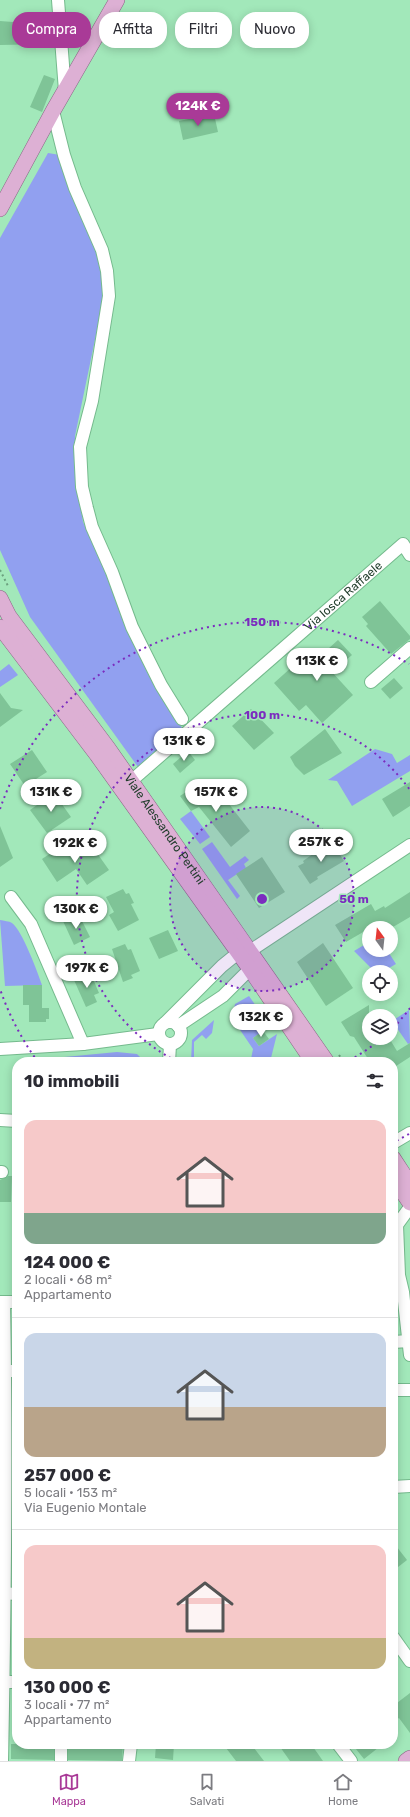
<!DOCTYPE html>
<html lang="it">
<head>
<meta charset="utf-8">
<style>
  body { margin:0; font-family:Rubik,sans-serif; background:#f2f2f3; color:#2b2b33; height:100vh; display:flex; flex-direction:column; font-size:15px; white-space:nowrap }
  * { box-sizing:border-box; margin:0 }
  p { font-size:13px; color:#7c7c81 }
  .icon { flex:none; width:22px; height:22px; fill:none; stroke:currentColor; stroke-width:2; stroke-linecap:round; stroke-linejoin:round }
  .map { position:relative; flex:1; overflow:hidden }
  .sheet { position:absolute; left:12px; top:1057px; width:386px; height:692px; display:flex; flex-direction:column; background:#fff; border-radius:16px; box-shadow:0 2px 10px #0003 }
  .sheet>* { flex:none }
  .guide { position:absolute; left:12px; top:12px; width:386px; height:36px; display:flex; gap:8px }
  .needle { width:26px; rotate:345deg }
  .buttons { position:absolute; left:362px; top:921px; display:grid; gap:8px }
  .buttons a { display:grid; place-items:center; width:36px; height:36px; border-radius:50%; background:#fff; box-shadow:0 2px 10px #0003; font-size:20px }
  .price { position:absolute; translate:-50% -34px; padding:0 9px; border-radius:14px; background:#fff; color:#222; font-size:13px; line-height:26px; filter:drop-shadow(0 1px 2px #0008) }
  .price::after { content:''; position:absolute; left:50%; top:24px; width:12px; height:9px; margin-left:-6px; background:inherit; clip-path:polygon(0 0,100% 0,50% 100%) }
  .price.on { background:#a93a97; color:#fff }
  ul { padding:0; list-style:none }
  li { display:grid; align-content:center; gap:8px; height:212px; padding:0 12px }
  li+li { border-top:1px solid #e1e1e2 }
  li span { display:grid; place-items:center; height:124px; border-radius:12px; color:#555 }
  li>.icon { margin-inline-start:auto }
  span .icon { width:72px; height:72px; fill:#fffc; stroke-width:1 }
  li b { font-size:17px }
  h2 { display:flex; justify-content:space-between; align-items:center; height:48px; padding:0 12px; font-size:17px }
  .tag { padding:0 14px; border-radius:16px; background:#fff; box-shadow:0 2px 10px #0003; font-size:14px; line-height:36px }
  .tag.on { background:#a93a97; color:#fff }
  .tab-bar { display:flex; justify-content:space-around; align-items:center; height:56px; border-top:1px solid #e1e1e2; background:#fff; font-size:11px; color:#7c7c81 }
  .tab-bar a { display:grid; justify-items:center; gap:2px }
  .tab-bar .on { color:#a93a97 }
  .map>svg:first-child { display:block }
</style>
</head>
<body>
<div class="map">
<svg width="410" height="1761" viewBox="0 0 410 1761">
  <rect width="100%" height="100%" fill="#a2e8ba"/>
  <path fill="#91a0f0" d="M48,153L60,155L97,249L104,278L103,301L75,436V470L83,522L101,561L147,672L164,702L182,728L138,767L30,617L0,550V238Z
    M9,664L18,675L0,687V671Z
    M375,749L392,754L397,763L410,755V771L352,806L337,781L328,780Z
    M191,811L210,837L200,844L180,819Z
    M212,842L230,867L245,856L249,860L244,864L246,868L228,880L240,896L237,899L202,849Z
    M0,920C4,921 9,921 12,923C22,930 38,973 42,985L5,986Z
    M369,942V950H387L396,964L382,972H375L354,951Z
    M249,996L268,1023L261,1028L263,1031L253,1038L259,1046L277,1034L270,1062H254L251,1059L253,1049L232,1018L235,1004Z
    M409,1010L410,1043L408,1044L392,1021Z
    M214,1020L212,1033L206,1039L202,1035L194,1042V1062H191L192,1040Z
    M117,1052L137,1054L145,1062H54V1058Z"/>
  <path fill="#7fc497" d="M0,21L52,25L54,44L0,45Z
    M44,75L55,79L42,112L30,107Z
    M214,114L218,132L183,140L179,121Z
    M380,601L410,636V639L391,654L366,626L368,624L362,617Z
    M338,640L352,655L332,672L353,695L322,723L306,705L299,711L274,683L312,649L319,657Z
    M394,678L403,688L390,699L381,689Z
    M0,693L11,708L23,710L0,727Z
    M251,709L274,733L254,750L232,726Z
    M325,729L342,753L304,775L295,766L290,757Z
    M32,750L47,772L25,786L10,764Z
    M188,751L195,760L180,773L173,764Z
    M204,780L219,804L225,799L250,831L231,847L199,807L191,811L180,796Z
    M410,782V806L393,817L382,799Z
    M54,793L71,817L47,833L30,810Z
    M0,826L13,858L0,867Z
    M66,843L76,857L92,846L109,870L87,885L76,869L57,882L42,859Z
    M327,844L329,847L333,844L344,861L317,877L318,879L310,884L298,866L304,863L303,861Z
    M262,857L285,892L259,908L236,874Z
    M123,889L126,894L129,893L134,903L131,904L139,920L118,931L109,915L114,912L106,897Z
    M410,892V917L393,927L392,926H387L382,921L346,942L335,925L371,904L375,911L384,906L385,908Z
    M73,916L74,920L80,917L90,937L74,945L63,921Z
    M168,930L178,951L159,959L149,938Z
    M323,943L353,988L326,1006L297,962Z
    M125,944L128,950L131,949L140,971L131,975L133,978L123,982L112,949Z
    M90,972L99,993L94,995L97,1002L86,1007L74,980Z
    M23,985H42V1008H49V1019H46V1022H29V1005H23Z
    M369,1005V1038H389L397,1051L410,1043V1057L393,1068V1062H370L354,1037L350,1036L341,1022Z
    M263,1031L269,1039L259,1046L253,1038Z
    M8,1176H12L11,1202H0V1180Z
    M12,1332L17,1333V1364H12Z
    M393,1542L407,1560L393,1571Z
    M410,1693V1733L399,1718L393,1722V1706Z
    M11,1744H54V1760L11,1759Z
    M68,1744H123L122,1761L68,1760Z
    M156,1744H174L173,1760L155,1758Z
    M223,1744H251L264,1761H236Z
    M278,1744H311L323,1761H290Z
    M352,1744H383L364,1759Z"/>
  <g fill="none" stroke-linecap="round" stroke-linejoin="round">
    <g stroke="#75ba8d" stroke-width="14">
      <g id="minor">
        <path d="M58,0L65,91"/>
        <path d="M53,111L64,155L75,188L102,250L107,271L109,296L92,401L80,447L82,487L87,508L92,527L112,572L132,627L161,685L182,719"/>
        <path d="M371,682L410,648"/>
        <path id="s1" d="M130,782L403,544L410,555"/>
        <path d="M11,897L31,924L83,1044"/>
        <circle cx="170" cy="1033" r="11"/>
        <path d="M165,1023L222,966L238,953L250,951L410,845"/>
        <path d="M178,1026L223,996L250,969V960"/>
        <path d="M0,1049L83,1044L158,1034"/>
        <path d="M169,1062L170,1045"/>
        <path d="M0,1120L17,1121"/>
        <path d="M393,1143L410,1133"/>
        <path d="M0,1172H2"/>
        <path d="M410,1207L397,1225L399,1275L403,1292L410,1355"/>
        <path d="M0,1302H17"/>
        <path d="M393,1342L409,1341"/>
        <path d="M0,1371H17"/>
        <path d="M393,1390H410"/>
        <path d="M393,1487L410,1486"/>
        <path d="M0,1593L17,1594"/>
        <path d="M393,1637L410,1661"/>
        <path d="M0,1682H17"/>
        <path d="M338,1744L351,1761"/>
        <path d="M2,1761C5,1608 7,1455 4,1302"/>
        <path d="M61,1761V1744"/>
        <path d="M129,1761L131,1744"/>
      </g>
    </g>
    <g stroke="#8b6585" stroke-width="16">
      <g id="major">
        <path d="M0,209L53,111L117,0"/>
        <path id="s2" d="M0,598L9,616L108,748L327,1062"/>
        <path d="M0,627L97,755L250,969L313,1062"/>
        <path d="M393,1158L410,1184"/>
        <path d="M393,1178L410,1203"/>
        <path d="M406,1761L410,1758"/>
      </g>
    </g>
    <path stroke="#6ba07e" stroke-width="2" stroke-dasharray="2 3" stroke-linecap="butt" d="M0,570L8,586
      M339,1055L344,1062"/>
    <use href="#minor" stroke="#fff" stroke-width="12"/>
    <use href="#major" stroke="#ddb0d4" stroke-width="15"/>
  </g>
  <circle cx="262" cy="899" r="92" fill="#7b2cbf" fill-opacity=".12"/>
  <g fill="none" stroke="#7b2cbf" stroke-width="2" stroke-dasharray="2 4">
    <circle cx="262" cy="899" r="92"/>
    <path d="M410 1008A184 184 0 0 1 392 1029M381 1039A184 184 0 0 1 348 1061M176 1061A184 184 0 1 1 410 790"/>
    <path d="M409 1134A277 277 0 0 1 394 1142M38 1062A277 277 0 0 1 0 989M0 809A277 277 0 0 1 409 664"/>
  </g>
  <g text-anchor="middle" stroke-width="3" stroke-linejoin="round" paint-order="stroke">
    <g font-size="12" fill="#1e3b29" stroke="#a2e8ba">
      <text dy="4" stroke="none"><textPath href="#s1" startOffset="283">Via Iosca Raffaele</textPath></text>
      <text dy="4" stroke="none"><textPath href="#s2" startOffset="284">Viale Alessandro Pertini</textPath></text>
    </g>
  </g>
  <circle cx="262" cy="899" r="6" fill="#7b2cbf" stroke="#a2e8ba" stroke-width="2"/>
  <g font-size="12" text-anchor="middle" font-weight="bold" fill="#7b2cbf" stroke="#a2e8ba" stroke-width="3" stroke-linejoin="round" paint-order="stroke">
    <text x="262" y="626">150 m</text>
    <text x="262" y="719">100 m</text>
    <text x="354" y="903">50 m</text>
  </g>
</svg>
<div class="buttons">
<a><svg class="needle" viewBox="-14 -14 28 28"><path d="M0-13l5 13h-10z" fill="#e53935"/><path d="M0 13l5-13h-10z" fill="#7c7c81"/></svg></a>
<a><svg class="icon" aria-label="locate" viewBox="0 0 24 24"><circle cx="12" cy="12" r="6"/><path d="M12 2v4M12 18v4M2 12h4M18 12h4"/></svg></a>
<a><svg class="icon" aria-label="layers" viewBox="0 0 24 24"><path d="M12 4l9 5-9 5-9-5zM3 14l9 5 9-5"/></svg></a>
</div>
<b class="price on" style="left:198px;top:127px">124K €</b>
<b class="price" style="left:317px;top:682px">113K €</b>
<b class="price" style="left:184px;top:762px">131K €</b>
<b class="price" style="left:51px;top:813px">131K €</b>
<b class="price" style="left:216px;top:813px">157K €</b>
<b class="price" style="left:321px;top:863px">257K €</b>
<b class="price" style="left:75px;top:864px">192K €</b>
<b class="price" style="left:76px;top:930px">130K €</b>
<b class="price" style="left:87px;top:989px">197K €</b>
<b class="price" style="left:261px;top:1038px">132K €</b>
<div class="guide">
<a class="tag on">Compra</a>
<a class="tag">Affitta</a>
<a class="tag">Filtri</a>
<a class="tag">Nuovo</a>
</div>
<section class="sheet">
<h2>10 immobili<svg class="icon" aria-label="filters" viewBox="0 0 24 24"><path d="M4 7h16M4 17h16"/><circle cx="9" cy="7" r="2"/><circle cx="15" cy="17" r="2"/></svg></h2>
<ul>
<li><span style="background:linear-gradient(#f6c9c9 75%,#7fa58c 0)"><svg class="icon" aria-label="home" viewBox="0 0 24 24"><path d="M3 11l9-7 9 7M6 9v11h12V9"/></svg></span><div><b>124 000 €</b><p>2 locali · 68 m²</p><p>Appartamento</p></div></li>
<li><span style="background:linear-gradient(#c9d6e8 60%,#b9a48a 0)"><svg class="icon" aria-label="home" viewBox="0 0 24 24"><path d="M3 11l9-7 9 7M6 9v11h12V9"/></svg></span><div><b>257 000 €</b><p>5 locali · 153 m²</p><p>Via Eugenio Montale</p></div></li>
<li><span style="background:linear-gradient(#f6c9c9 75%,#c2b280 0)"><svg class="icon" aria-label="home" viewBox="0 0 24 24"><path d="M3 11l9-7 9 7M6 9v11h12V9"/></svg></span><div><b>130 000 €</b><p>3 locali · 77 m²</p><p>Appartamento</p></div></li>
</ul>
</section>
</div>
<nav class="tab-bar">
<a class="on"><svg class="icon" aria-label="map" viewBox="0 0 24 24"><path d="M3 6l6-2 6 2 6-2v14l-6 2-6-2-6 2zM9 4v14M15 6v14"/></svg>Mappa</a>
<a><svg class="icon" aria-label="saved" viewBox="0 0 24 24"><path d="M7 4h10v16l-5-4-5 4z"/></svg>Salvati</a>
<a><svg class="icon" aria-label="home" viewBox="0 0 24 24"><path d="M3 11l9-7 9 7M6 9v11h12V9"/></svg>Home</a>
</nav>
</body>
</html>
